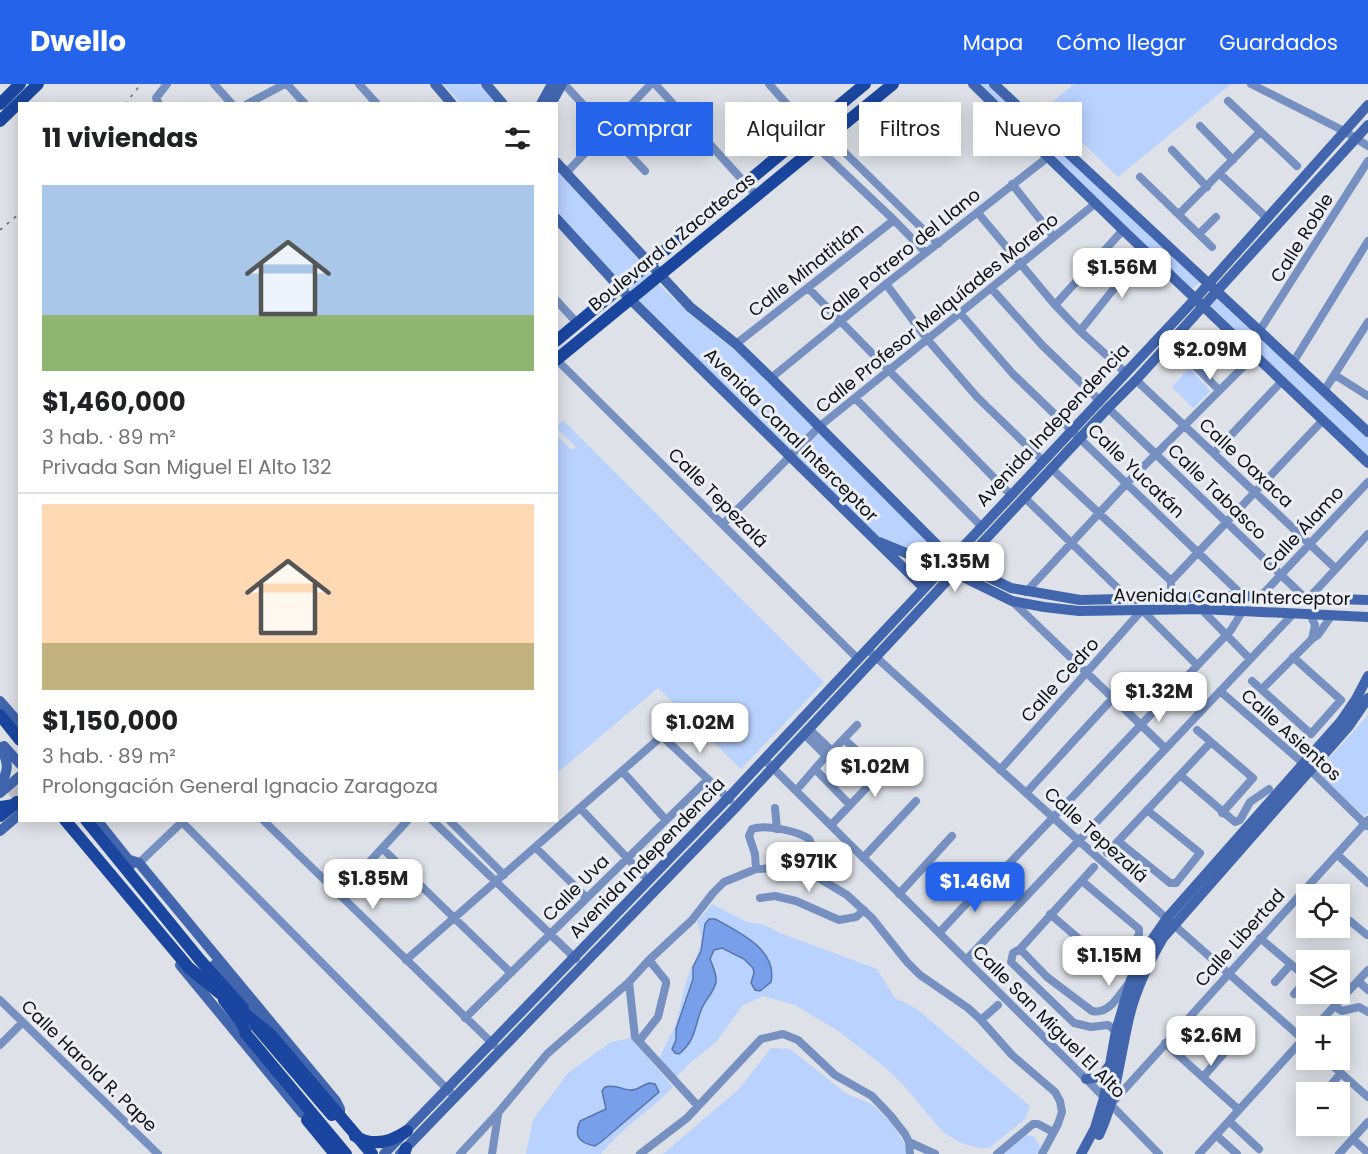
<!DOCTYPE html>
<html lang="es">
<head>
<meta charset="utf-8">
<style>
  body { margin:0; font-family:Poppins,sans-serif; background:#f2f2f2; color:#202124; height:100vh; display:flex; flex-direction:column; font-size:22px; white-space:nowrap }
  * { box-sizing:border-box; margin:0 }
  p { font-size:20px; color:#757577 }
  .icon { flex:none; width:33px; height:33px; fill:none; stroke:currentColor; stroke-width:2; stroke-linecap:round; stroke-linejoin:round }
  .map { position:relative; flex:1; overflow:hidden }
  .sheet { position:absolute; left:18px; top:18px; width:540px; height:720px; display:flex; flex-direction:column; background:#fff; border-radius:0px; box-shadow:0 3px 15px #0003 }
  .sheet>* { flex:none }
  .top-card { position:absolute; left:576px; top:18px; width:570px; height:54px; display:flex; gap:12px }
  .fabs { position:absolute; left:1296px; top:800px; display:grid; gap:12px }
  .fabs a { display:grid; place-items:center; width:54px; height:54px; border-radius:0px; background:#fff; box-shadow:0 3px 15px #0003; font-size:30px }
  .price { position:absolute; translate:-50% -51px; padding:0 14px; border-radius:12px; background:#fff; color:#222; font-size:20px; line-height:39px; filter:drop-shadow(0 2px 3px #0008) }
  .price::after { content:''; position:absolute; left:50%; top:36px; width:18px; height:14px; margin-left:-9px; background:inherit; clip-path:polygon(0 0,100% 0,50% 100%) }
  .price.on { background:#2563eb; color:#fff }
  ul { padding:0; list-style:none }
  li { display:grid; align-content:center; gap:12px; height:318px; padding:0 24px }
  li+li { border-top:2px solid #e0e0e0 }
  li span { display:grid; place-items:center; height:186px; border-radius:0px; color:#555 }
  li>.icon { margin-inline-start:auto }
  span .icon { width:108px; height:108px; fill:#fffc; stroke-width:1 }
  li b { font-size:26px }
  h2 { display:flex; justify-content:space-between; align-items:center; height:72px; padding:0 24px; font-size:26px }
  .pill { padding:0 21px; border-radius:0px; background:#fff; box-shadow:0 3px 15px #0003; font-size:21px; line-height:54px }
  .pill.on { background:#2563eb; color:#fff }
  header { display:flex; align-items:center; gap:36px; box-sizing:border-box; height:84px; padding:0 30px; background:#2563eb; color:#fff }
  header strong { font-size:28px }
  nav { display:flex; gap:33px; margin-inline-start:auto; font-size:21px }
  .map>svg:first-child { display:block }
</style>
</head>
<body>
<header>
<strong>Dwello</strong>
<nav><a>Mapa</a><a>Cómo llegar</a><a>Guardados</a></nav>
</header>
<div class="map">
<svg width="1368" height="1070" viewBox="0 0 1368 1070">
  <rect width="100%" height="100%" fill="#dee1e7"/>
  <path fill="#b9d2fe" d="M443,0H479L497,19H461Z
    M976,0H988L1201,198L1192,204L1122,141Z
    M1074,0H1231L1118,93L1046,23Z
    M556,84L638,175L659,201L691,231L752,280L946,472L943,478L875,451L638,218L557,131Z
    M1216,209L1368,351V373L1210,221Z
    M1189,284L1210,307L1193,324L1172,303Z
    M563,336L824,598L741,685L658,604L557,689V352L572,366L576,363L557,345V342Z
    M1368,631V728L1364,732L1317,688Z
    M712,820L747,838L765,841L780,849L877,885L895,914L917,925L1030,1022L1025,1035L989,1064H979L961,1059L943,1048L903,1001L887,985L840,948L795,921L763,912L742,922L717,957L690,979L676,993L659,975C664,963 671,952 675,941C681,926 682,910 687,895C694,873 708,862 697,838Z
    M631,954L673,1003C650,1027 621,1044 601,1070H526L533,1036L568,989L611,958Z
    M771,964L790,965L847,1010L871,1020L891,1038L907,1064V1070H663L739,1005Z
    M1021,1051L1034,1052L1041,1065L1036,1070H1000Z"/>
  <path fill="#779fea" stroke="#5875aa" stroke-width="1.5" d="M709,835H715C739,848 778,866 771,898L760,907L755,906L751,899L754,889L753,884L744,875L722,864L714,866L710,875C713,883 717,890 716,898C714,908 706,915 702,924C694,942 697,955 679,970L675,969L672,965L676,956V945L693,895V883L701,867L705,840Z
    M649,999L655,1000L659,1008L601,1058L595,1062C580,1059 573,1053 580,1037L606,1025L602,1007L605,1003C616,1000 620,1005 630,1006C637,1007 642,1001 649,999Z"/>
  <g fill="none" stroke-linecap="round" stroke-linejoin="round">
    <path stroke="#bfc2c7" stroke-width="12" stroke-dasharray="12 6" stroke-linecap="butt" d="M11,713L20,706"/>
    <path stroke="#7590c1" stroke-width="8" d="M214,0L232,20
      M287,0L305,20
      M359,0L377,20
      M564,0L645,87
      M655,0L757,112
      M769,0L809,45
      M1251,0L1344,47L1368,62
      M1228,17L1297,82
      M159,20L156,14L167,0
      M247,20L285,0
      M1200,42L1233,76
      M829,53L938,160
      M817,63L894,136L926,169
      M1172,66L1207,103
      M566,89L651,0
      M1220,90L1268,135
      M1140,93L1212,163
      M1012,100L1054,153
      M978,129L1055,221L1080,247L1125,288
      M1179,130L1260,48
      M1199,150L1216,133
      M886,200L927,255L977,313L1043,377
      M808,204L1010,410
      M991,204L1042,261L1099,316
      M556,216L578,240
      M1055,221L1123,146
      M960,229L1013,290L1243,512
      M1260,246L1368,77
      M1080,247L1145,166
      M736,260L894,136
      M557,276L858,575
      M1294,277L1368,157
      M1196,283L1219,306
      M1335,291L1368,312
      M771,294L886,200L1048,73
      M1136,296L1335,484
      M1324,307L1368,238
      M855,314L981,442
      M1108,324L1305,514
      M1214,369L1282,297
      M1051,384L1171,497
      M1025,414L1129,515
      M723,440L820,342L1096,119
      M1026,508L1127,399L1255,271
      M1171,513V497L1323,336
      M1260,513L1368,398
      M1308,515L1368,450
      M1013,518L1165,664
      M1201,525L1250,575
      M1310,530L1315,541L1312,555
      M867,565L1078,756L1306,958
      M1252,597L1311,650L1341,616L1293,573
      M1262,605L1312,555L1318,551L1332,531
      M1220,607L1304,680L1367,742
      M809,645L832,667L857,641
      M1197,646L1253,694L1222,729
      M844,655L881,689
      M764,675L1086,995L1159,1070
      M815,685L850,721
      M1000,686L1142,526L1197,581
      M622,687L666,736
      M1180,691L1235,738L1240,736L1250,718L1269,705
      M800,702L826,672L804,650
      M1026,709L1113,614
      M580,724L648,796
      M775,724L777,745
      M263,736L494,961
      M432,736L576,875
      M449,736L504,791
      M834,738L892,677
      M1118,757L1170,799H1176L1200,769L1147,726
      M535,763L587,814
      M383,765L511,889
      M1107,769L1211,658
      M863,774L916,717
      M1341,774L1368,799
      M139,779L182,738L455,1013
      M1007,782L1231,546L1242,528
      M1094,783L1020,865L1013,869L1011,878L1074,939L1091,943L1108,941L1116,947
      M756,785L755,770L749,752L752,745C765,740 798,747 809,755L811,759L809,761L782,784
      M899,810L952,752
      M339,811L408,736
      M760,814L775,812L796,817L839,836L856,833L864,826
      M1050,830L1115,886H1121L1139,850V845L1082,797
      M1340,835L1350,837L1367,851
      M939,849L992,792
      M1260,854L1306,893
      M1020,865L1047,893L1092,927C1109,931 1119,911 1128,900
      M406,876L662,652L730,716
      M966,876L1293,530
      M1358,897L1368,906
      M629,898L635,953L698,1022
      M1275,898L1291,880
      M1325,909L1336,919
      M1294,910L1306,896
      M0,916L158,1070
      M1334,922L1342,927L1359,923L1368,928
      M465,934L708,695
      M981,936L998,921
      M1316,942L1368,886
      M639,957L658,933L666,900V897L649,876
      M1165,959L1239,1026
      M0,961L23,938
      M1325,975L1368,1013
      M1203,993L1225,968
      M1325,1008L1341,989
      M1112,1019L1368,736
      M1229,1037L1259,1065
      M1216,1051L1237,1070
      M1353,1055L1368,1069
      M909,1058L935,1070
      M460,1070L498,1029L547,970L629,898L649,876L692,836L713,809L724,798L756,785L782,784L817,793L847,811L872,834L907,878L920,891L968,924L981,936L1012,971L1055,1008L1060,1017L1062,1028L1058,1040L1042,1070
      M492,1070L498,1031
      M640,1070L687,1034L761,955L783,950L798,956L835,991L872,1012L891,1032L905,1050L909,1058L910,1070
      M997,1070L1033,1040H1038L1053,1048
      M1199,1070L1305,953
      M1339,1070L1368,1038"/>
    <path stroke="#4166ae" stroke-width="10" d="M435,0L452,20
      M486,0L503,20
      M973,0L1123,146L1368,379
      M994,0L1368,348
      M541,20L552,0
      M551,20L562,0
      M556,78L690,223L736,260L771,294L951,475L1011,504L1080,516L1243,512L1368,516
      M556,134L631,216L924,504
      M879,458L955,489L1012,517L1044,523L1079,527L1201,525L1368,533
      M0,617L20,640
      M4,662L20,680
      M0,663C9,678 9,687 0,701
      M0,709L20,692
      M97,736L132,780
      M0,747L20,730
      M127,775L139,779L336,1017L340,1025V1033
      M180,881L302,1029
      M214,881L261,938
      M1086,995L1101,993L1109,982
      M1099,1051C1117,1013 1120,970 1130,930C1137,903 1149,878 1163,854L1349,642L1368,614
      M384,1070L728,714L1196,214L1368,21
      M400,1070L736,723L1108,324L1136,296L1368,41
      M1081,1070L1095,1044L1104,1014L1116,947L1131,896L1144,867L1167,834L1341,637L1356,615L1368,592"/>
    <path stroke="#1a469f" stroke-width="12" d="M0,20L20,0
      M0,37L38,0
      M556,257L865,0
      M556,276L893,0
      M0,631L20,656
      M0,732L17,718
      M86,736L200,876L243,924
      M224,916L243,941L246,950L346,1070
      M256,942L332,1031
      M307,1036L335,1070
      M355,1052C373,1063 391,1058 407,1047
      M404,1070L406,1064"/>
    <path stroke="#66686b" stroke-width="1.5" stroke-dasharray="3 6" stroke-linecap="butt" d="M125,20L141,0
      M0,146L20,129"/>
    <path stroke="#1a469f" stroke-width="12" d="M0,723L20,720
      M65,736L189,884L271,951L372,1070"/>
  </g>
  <g text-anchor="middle" stroke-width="6" stroke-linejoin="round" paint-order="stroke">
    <g font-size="18" fill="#111214" stroke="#ebeff5">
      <text transform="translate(1302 154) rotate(-58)" y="6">Calle Roble</text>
      <text transform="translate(672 158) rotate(-39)" y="6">Boulevard a Zacatecas</text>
      <text transform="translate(900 171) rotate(-39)" y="6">Calle Potrero del Llano</text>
      <text transform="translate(806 186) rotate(-38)" y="6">Calle Minatitlán</text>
      <text transform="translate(937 229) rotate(-39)" y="6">Calle Profesor Melquíades Moreno</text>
      <text transform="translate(1053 341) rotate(-47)" y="6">Avenida Independencia</text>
      <text transform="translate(791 351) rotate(45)" y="6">Avenida Canal Interceptor</text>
      <text transform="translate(1246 379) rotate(43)" y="6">Calle Oaxaca</text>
      <text transform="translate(1136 387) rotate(44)" y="6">Calle Yucatán</text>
      <text transform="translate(1217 408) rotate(44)" y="6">Calle Tabasco</text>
      <text transform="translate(718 414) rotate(45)" y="6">Calle Tepezalá</text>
      <text transform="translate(1303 445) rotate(-47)" y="6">Calle Álamo</text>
      <text transform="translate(1232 513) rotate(1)" y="6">Avenida Canal Interceptor</text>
      <text transform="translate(1060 596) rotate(-48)" y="6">Calle Cedro</text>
      <text transform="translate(1291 651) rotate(42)" y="6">Calle Asientos</text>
      <text transform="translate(1096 751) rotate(42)" y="6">Calle Tepezalá</text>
      <text transform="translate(647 774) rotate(-46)" y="6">Avenida Independencia</text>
      <text transform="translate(576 804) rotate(-45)" y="6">Calle Uva</text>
      <text transform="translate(1240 854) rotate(-48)" y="6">Calle Libertad</text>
      <text transform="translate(1049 938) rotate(45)" y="6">Calle San Miguel El Alto</text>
      <text transform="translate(89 982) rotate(44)" y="6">Calle Harold R. Pape</text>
    </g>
  </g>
</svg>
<div class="fabs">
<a><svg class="icon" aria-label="locate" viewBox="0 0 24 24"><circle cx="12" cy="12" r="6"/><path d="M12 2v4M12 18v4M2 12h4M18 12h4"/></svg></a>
<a><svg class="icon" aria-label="layers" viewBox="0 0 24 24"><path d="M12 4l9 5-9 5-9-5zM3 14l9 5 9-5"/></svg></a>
<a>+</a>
<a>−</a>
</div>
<b class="price" style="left:1122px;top:215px">$1.56M</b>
<b class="price" style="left:1210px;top:297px">$2.09M</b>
<b class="price" style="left:955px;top:509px">$1.35M</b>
<b class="price" style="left:1159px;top:639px">$1.32M</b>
<b class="price" style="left:700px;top:670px">$1.02M</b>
<b class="price" style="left:875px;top:714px">$1.02M</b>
<b class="price" style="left:809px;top:809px">$971K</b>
<b class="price" style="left:373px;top:826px">$1.85M</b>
<b class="price on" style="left:975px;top:829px">$1.46M</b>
<b class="price" style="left:1109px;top:903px">$1.15M</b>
<b class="price" style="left:1211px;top:983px">$2.6M</b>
<div class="top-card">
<a class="pill on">Comprar</a>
<a class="pill">Alquilar</a>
<a class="pill">Filtros</a>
<a class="pill">Nuevo</a>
</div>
<section class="sheet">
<h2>11 viviendas<svg class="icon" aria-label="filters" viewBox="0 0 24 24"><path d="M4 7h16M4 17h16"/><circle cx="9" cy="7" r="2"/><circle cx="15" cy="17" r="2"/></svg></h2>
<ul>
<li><span style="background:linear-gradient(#a9c7e8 70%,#8fb573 0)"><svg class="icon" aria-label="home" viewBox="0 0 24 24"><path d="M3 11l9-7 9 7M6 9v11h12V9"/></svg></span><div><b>$1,460,000</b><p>3 hab. · 89 m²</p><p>Privada San Miguel El Alto 132</p></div></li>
<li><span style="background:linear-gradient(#ffd9b3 75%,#c2b280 0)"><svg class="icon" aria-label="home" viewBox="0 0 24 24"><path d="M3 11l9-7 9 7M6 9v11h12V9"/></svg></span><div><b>$1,150,000</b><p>3 hab. · 89 m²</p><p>Prolongación General Ignacio Zaragoza</p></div></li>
</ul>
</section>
</div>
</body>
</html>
